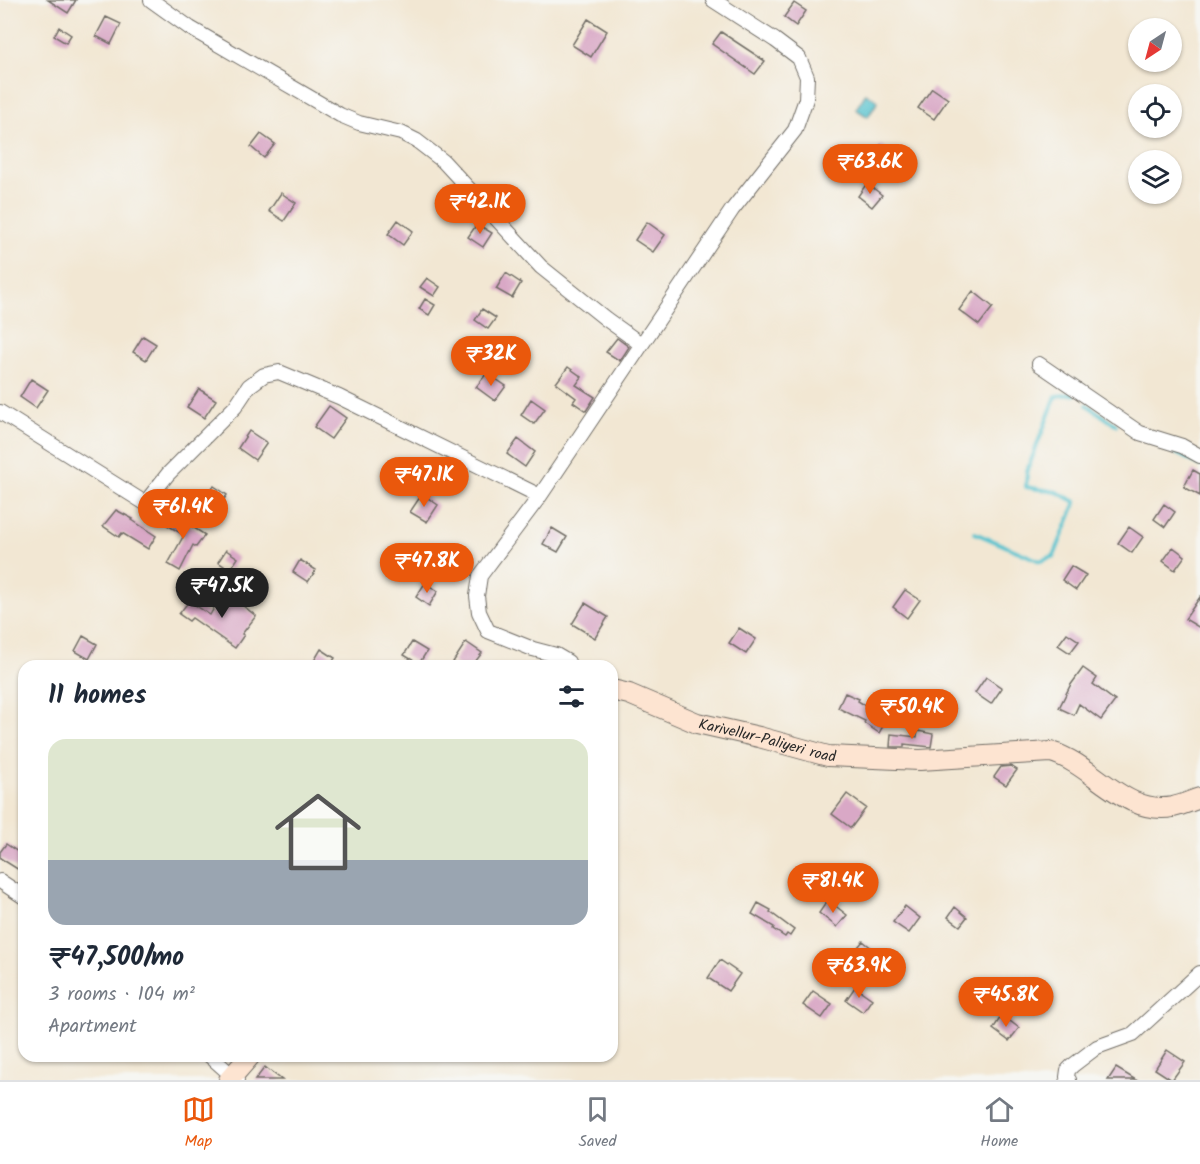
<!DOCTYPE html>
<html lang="en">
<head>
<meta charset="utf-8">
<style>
  body { margin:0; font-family:Kalam,sans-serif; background:#f2f2f3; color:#1f2937; height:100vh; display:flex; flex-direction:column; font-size:22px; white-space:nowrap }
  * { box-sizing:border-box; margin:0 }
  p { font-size:20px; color:#747a83 }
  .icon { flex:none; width:33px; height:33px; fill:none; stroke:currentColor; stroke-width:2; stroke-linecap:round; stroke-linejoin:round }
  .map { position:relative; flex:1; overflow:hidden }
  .side { position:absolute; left:18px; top:660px; width:600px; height:402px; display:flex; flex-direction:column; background:#fff; border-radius:18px; box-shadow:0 2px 4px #0004 }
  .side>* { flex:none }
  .needle { width:39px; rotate:216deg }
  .controls { position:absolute; left:1128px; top:18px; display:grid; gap:12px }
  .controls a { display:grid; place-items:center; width:54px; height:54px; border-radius:50%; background:#fff; box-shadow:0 2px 4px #0004; font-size:30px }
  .price { position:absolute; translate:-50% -51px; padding:0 14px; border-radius:21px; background:#ea580c; color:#fff; font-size:20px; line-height:39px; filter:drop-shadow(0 2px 3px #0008) }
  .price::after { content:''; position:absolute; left:50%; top:36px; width:18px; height:14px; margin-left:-9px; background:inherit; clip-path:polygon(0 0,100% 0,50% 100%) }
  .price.on { background:#222; color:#fff }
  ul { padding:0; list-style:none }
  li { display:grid; align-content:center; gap:12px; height:318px; padding:0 30px }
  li+li { border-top:2px solid #e0e1e3 }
  li span { display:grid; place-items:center; height:186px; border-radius:18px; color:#555 }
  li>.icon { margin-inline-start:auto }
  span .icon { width:108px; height:108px; fill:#fffc; stroke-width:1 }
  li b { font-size:26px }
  h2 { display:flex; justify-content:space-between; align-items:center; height:72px; padding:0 30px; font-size:26px }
  .menu { display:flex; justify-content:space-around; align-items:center; height:84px; border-top:2px solid #e0e1e3; background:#fff; font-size:16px; color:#747a83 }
  .menu a { display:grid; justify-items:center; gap:3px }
  .menu .on { color:#ea580c }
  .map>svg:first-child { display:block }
</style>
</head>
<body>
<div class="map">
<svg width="1200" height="1080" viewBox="0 0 1200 1080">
  <rect width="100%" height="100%" fill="#f6f6f2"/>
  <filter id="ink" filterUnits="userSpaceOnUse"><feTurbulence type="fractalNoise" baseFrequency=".0167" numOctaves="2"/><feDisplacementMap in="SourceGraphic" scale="12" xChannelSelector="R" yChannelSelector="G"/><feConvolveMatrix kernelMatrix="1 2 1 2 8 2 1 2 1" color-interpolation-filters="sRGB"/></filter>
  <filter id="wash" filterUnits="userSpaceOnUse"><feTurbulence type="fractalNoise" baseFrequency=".008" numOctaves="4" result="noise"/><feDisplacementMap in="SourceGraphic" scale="24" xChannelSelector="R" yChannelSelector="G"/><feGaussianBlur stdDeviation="1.35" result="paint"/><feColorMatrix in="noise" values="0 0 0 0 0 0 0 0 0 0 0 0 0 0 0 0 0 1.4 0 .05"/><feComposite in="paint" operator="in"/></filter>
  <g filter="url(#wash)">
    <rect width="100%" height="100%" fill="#f2e7d3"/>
    <path fill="#57c3cf" stroke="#41777d" stroke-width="1.5" d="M866,93L878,101L868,117L856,109Z"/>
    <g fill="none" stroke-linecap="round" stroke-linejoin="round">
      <path stroke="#57c3cf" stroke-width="4" d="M1087,405L1116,425
        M1166,448L1200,465
        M975,533L1040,561L1054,556L1076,502L1057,492L1026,487L1027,471L1056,396L1072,394L1074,395"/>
    </g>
    <g id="blocks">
      <path fill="#d9a8c6" d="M48,0H76L68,13Z
        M794,3L806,11L796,26L784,17Z
        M106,17L121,24L111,44L96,36Z
        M588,19L607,31L591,57L572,45Z
        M59,27L71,35L66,43L54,36Z
        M721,32L765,61L755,74L712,44Z
        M932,88L948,99L934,119L918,108Z
        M261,134L275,144L264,158L251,147Z
        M881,145L901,159L890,176L869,162Z
        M867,183L882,195L872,207L858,196Z
        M281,193L296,203L284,221L269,211Z
        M398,220L413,231L403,245L388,234Z
        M647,222L665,235L653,252L635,240Z
        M477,224L492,233L483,247L468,237Z
        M506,273L521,283L512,298L496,289Z
        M427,278L440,287L434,296L420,287Z
        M973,291L993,307L979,325L959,310Z
        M425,299L435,305L429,315L419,309Z
        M482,309L496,318L488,329L475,320Z
        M143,336L156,344L146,360L133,352Z
        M617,338L629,347L620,361L606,352Z
        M568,367L582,377L576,385L595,397L586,411L573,402L576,398L556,383Z
        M487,373L506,386L495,401L476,387Z
        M31,379L48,390L36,408L20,397Z
        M199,389L216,400L204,418L187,407Z
        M531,399L545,409L534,424L521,415Z
        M329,406L346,418L331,439L314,427Z
        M249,431L267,443L255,460L238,448Z
        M518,439L535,452L525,467L507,454Z
        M1193,470L1200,474V496L1184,487Z
        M214,486L227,495L216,511L202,502Z
        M422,494L438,505L427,522L410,512Z
        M1164,504L1175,512L1165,527L1154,519Z
        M116,510L133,519L132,520L156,536L148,549L122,533L119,537L103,526Z
        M168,511L205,535L196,547L193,545L180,571L168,564L184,535L162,522Z
        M1129,527L1143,537L1132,553L1118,543Z
        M552,528L567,537L558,552L543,544Z
        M1173,547L1185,556L1175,570L1163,561Z
        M226,550L238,558L230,570L218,562Z
        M300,560L316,570L308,582L293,572Z
        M1071,566L1086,575L1076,590L1062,580Z
        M425,583L438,591L429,606L416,597Z
        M905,590L920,600L907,618L893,607Z
        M222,594L242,605L256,616L242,634L244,635L235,648L192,618L189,621L179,614L189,601L210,615Z
        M1200,597V628L1185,619Z
        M585,603L608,617L595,638L572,624Z
        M739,628L756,639L746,654L729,643Z
        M1067,633L1079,641L1070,653L1058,645Z
        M83,636L97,644L89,659L75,651Z
        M412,642L427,651L419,664L404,655Z
        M466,642L482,653L472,666H459L453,662Z
        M321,649L335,658L330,666H311Z
        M1083,668L1097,678L1093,684L1115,701L1101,720L1079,704L1074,715L1059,708L1070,686Z
        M986,677L1002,688L991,704L975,693Z
        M845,693L859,699L858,701L887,719L879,733L864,723L865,721L838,708Z
        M918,731L933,734L931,747L904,744V747H890L891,734L917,737Z
        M1011,766L1017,770L1006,785L994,777L1001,767Z
        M847,794L866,808L851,828L832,814Z
        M6,844L24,856V862L19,870L0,858V852Z
        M853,870L865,879L856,891L844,882Z
        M828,900L847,915L837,927L819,913Z
        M758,903L771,910L770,912L794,930L790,936L787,934L785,937L773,929L774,927L752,914Z
        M905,906L920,918L909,933L893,922Z
        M955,907L967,917L960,926L948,917Z
        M863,941L878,953L880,949L890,955L882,968L868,960L866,962L854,952Z
        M720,960L740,974L728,991L708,978Z
        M855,987L872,999L863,1012L846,1000Z
        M813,991L832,1004L822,1018L803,1005Z
        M1002,1015L1019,1028L1009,1041L993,1029Z
        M1167,1050L1185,1062L1172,1080L1155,1069Z
        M265,1067L282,1080H255Z
        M1116,1068L1136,1080H1108Z"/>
    </g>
  </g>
  <g filter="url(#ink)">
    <use href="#blocks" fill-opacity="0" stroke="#716d66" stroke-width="1.5"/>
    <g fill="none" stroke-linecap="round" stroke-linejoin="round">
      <g stroke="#716d66" stroke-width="16">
        <path id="street" d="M151,0L190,28L340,115L359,123L401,133L417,141L443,161L541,267L606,319L641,344
          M1039,364L1140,433L1182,446L1200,456
          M0,412L145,503L168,474L235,407L249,386L264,375L279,372L339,397L540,496
          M569,666L568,662L556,655L533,649L488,631L479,612L477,596L480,576L540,496L732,210L795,130L806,99L807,77L799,58L775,40L713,0
          M0,881L24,897
          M210,1056L237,1080
          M1069,1080L1067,1077L1068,1070L1072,1066L1097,1047L1133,1034L1200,973"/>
      </g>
      <g stroke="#716d66" stroke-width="22">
        <g id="secondary">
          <path id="s1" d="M612,690L629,694L697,723L759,737L828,756L920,760L1051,752C1093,764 1124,816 1173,807C1182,805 1191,801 1200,798"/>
          <path d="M229,1080L250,1056"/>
        </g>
      </g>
      <use href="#street" stroke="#fff" stroke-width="14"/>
      <use href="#secondary" stroke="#fde4d1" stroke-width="20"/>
    </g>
  </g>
  <g text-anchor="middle" stroke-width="4.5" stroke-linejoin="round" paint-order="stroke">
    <g font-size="15" fill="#2b2b2b" stroke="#f6f6f2">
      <text dy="5" stroke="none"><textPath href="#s1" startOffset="164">Karivellur-Paliyeri road</textPath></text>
    </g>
  </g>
</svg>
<div class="controls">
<a><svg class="needle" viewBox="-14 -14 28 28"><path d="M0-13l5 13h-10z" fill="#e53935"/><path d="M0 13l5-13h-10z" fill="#747a83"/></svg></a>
<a><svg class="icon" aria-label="locate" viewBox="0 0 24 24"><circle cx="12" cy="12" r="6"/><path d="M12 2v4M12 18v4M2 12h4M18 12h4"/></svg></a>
<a><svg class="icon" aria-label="layers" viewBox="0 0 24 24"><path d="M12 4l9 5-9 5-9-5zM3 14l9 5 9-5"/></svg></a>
</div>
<b class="price" style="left:870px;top:195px">₹63.6K</b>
<b class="price" style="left:480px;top:235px">₹42.1K</b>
<b class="price" style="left:491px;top:387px">₹32K</b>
<b class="price" style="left:424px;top:508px">₹47.1K</b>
<b class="price" style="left:183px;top:540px">₹61.4K</b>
<b class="price" style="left:427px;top:594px">₹47.8K</b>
<b class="price on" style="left:222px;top:619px">₹47.5K</b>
<b class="price" style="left:912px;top:740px">₹50.4K</b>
<b class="price" style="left:833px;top:914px">₹81.4K</b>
<b class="price" style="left:859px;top:999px">₹63.9K</b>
<b class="price" style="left:1006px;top:1028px">₹45.8K</b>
<section class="side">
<h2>11 homes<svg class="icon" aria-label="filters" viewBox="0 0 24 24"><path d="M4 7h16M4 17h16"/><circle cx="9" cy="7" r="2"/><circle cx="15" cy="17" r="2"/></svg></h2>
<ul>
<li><span style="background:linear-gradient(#dfe7d0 65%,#9aa5b1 0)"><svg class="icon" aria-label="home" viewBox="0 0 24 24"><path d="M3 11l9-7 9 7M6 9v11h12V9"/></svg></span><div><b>₹47,500/mo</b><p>3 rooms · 104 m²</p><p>Apartment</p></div></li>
</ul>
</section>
</div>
<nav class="menu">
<a class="on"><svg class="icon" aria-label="map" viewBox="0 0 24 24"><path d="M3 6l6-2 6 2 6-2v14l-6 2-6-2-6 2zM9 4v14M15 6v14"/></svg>Map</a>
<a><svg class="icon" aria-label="saved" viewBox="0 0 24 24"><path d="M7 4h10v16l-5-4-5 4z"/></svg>Saved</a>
<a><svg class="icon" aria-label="home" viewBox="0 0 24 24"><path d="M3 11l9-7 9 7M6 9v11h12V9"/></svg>Home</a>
</nav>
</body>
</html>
